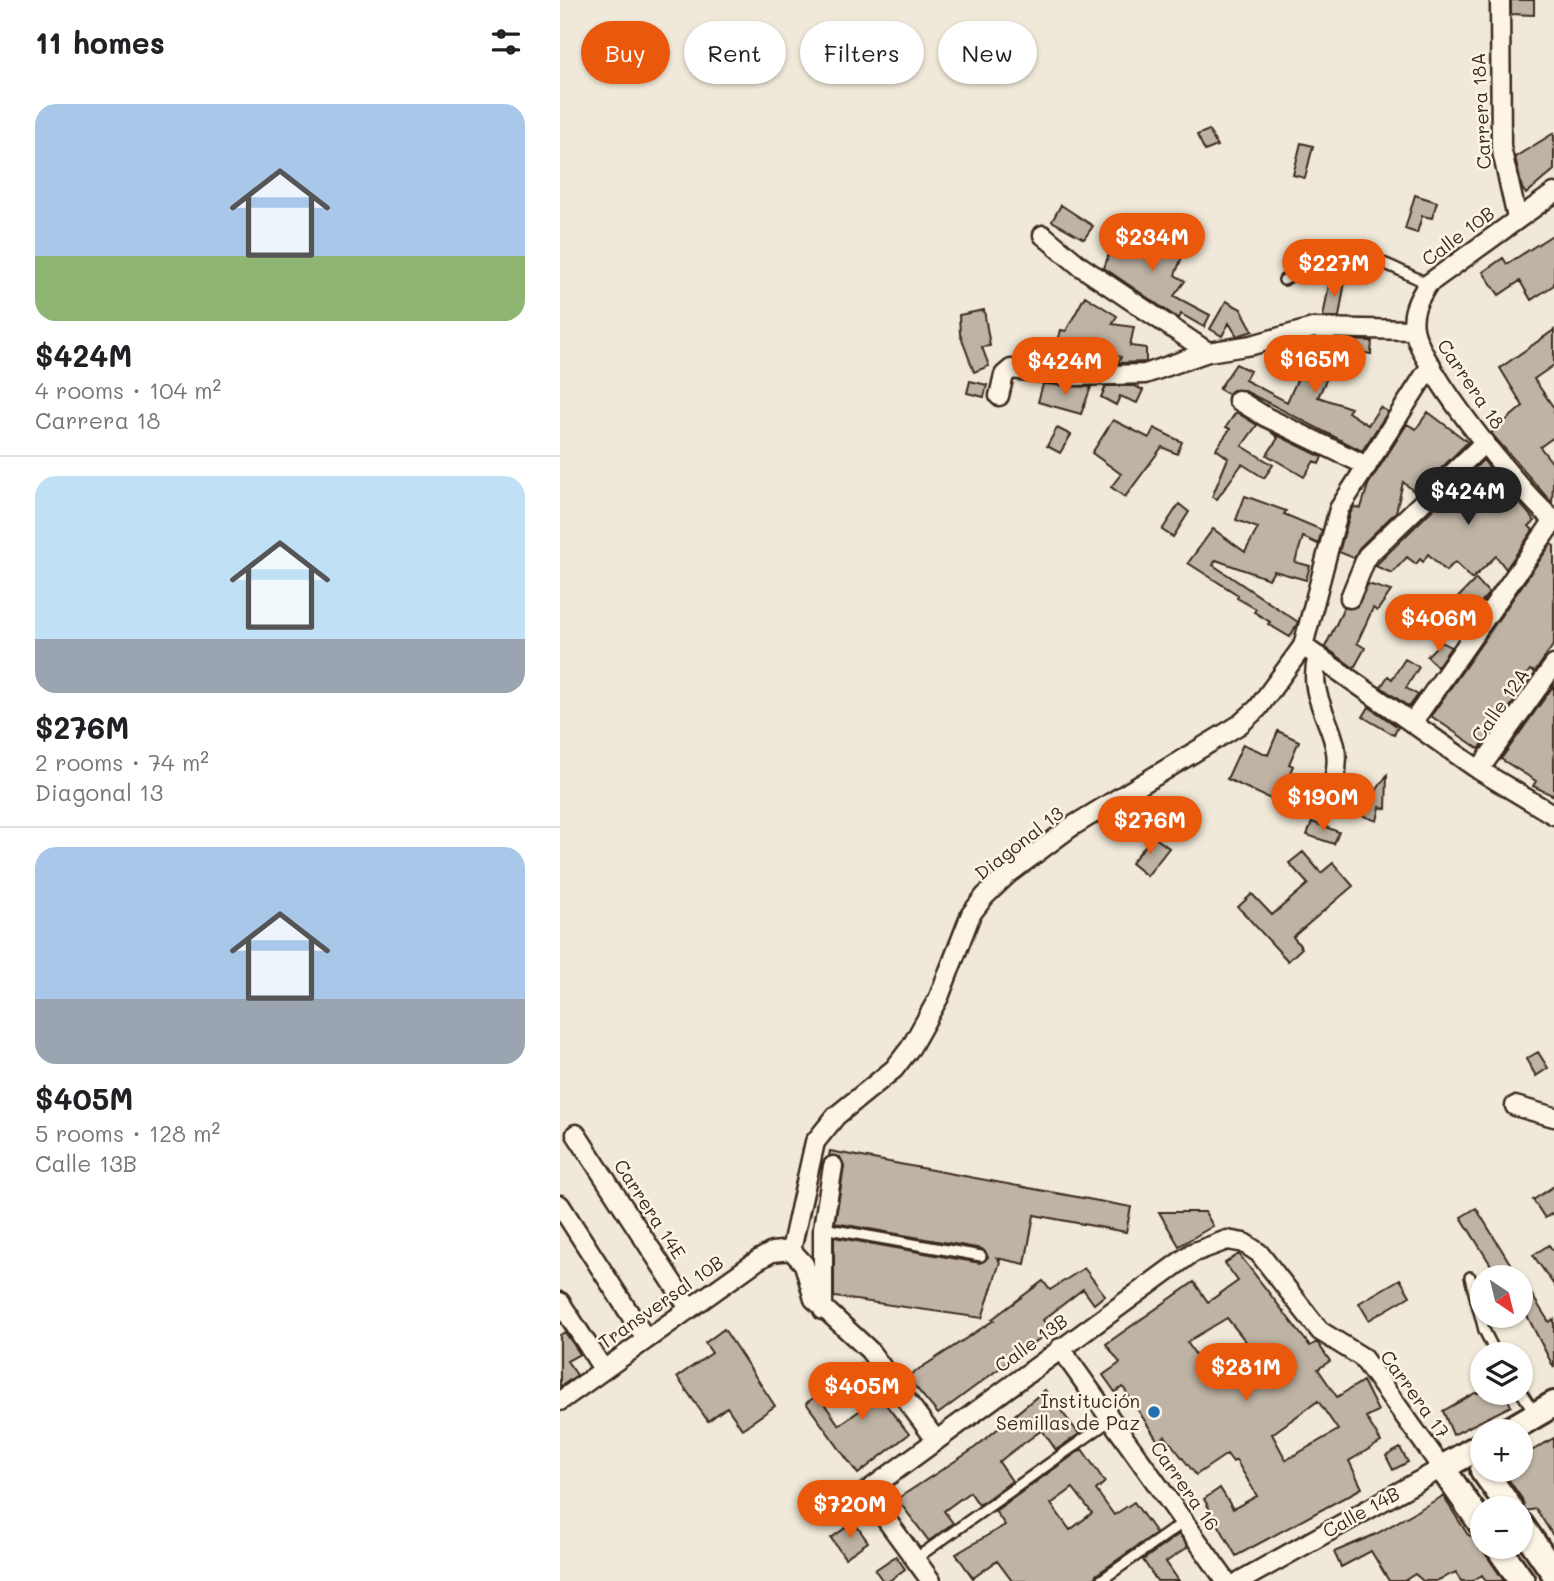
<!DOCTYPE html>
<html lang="en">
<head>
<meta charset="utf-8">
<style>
  body { margin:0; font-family:Mali,sans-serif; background:#f6f6f6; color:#202124; height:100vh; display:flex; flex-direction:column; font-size:26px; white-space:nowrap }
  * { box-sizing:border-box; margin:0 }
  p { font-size:23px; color:#757577 }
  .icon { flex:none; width:38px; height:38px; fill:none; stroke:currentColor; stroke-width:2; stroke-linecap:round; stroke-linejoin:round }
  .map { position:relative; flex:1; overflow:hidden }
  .details { display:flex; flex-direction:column; background:#fff; width:560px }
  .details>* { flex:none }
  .guide { position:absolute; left:21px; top:21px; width:665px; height:63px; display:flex; gap:14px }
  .needle { width:46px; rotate:145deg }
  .controls { position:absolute; left:910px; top:1265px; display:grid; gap:14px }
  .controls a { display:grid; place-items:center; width:63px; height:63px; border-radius:50%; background:#fff; box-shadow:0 2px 5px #0004; font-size:35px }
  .price { position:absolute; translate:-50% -60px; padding:0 16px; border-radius:24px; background:#ea580c; color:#fff; font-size:23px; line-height:46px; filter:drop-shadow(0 2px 4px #0008) }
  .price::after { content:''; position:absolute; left:50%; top:42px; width:21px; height:16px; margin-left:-10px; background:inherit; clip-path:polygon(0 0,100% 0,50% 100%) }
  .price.on { background:#222; color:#fff }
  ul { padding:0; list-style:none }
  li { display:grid; align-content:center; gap:14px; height:371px; padding:0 35px }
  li+li { border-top:2px solid #e0e0e0 }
  li span { display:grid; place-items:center; height:217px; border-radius:21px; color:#555 }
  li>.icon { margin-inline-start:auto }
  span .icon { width:126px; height:126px; fill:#fffc; stroke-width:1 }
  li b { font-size:30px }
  h2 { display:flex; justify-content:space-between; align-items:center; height:84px; padding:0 35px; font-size:30px }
  .chip { padding:0 24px; border-radius:32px; background:#fff; box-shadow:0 2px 5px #0004; font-size:24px; line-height:63px }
  .chip.on { background:#ea580c; color:#fff }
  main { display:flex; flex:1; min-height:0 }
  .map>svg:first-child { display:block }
</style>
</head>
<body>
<main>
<section class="details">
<h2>11 homes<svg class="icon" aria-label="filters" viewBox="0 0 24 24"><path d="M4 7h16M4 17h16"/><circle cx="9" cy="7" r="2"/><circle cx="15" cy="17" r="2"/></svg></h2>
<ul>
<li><span style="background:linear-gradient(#a9c7e8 70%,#8fb573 0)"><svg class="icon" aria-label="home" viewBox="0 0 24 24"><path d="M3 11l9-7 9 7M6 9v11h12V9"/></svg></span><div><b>$424M</b><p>4 rooms · 104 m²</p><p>Carrera 18</p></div></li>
<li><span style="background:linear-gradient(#bfe0f5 75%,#9aa5b1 0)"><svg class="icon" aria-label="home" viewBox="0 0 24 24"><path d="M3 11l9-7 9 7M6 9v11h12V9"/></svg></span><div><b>$276M</b><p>2 rooms · 74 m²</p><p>Diagonal 13</p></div></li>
<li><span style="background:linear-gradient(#a9c7e8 70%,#9aa5b1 0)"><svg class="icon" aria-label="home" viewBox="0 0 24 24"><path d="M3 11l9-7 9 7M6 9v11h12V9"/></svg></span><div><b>$405M</b><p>5 rooms · 128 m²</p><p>Calle 13B</p></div></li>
</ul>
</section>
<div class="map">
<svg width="994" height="1581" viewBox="0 0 994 1581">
  <rect width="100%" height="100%" fill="#f0e9d9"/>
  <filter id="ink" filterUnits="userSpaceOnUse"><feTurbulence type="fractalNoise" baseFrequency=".0143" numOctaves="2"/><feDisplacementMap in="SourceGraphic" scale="14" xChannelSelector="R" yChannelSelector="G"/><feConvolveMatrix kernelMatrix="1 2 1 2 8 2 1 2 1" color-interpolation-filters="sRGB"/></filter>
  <g filter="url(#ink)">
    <path fill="#beb3a4" stroke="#3b2a1e" stroke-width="2" fill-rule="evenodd" d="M951,0H974V15L951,14Z
      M649,130L657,146L645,151L637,135Z
      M994,133V170L966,194L962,188L955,157Z
      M741,143L753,146L745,178L733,175Z
      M855,195L877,202L872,218L862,216L857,233L845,229Z
      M501,205L533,226L524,239L492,221Z
      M565,226L587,233L586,238L624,252L615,275L625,281L614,296L650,315L644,327L621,314L619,319L544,268L550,251L556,253Z
      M994,234V285L971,300L960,281L939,295L923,272L943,258L947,264Z
      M770,279L785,281L779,317H763Z
      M525,296L557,316L552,324L574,327L570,346L586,348V362L558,363L561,357L511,342L508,364L476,360L479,348L495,352L501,330L506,331Z
      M666,301L681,309L693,331L677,336L669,323L662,336L650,329Z
      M424,310L430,346L422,347L429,366L414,372L400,334L399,315Z
      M994,330V365L974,379L994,408V437L980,447L994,465L992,503L931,433L963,406L940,368Z
      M754,339L812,341L811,354L772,347L761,370L769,374L758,397L791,408L788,412L808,425L820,407L828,412L802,451L683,390H673L668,394L659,389L676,364L690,371L685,380L727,402L751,350L739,352L738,344Z
      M410,381L427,385L424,397L407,393Z
      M483,384L531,387L521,414L478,402Z
      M546,386H575L583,390L577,403L560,396L556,405L541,397Z
      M676,412L697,425L682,446L713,465L704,478L682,464L657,499L652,497L668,458L656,449L670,429L666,427Z
      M868,412L908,442L856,493L843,482L836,512L799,548L794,558L779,552L790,514L794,507L801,508L808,485L847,424L856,429Z
      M553,420L589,438L594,428L622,442L617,454L602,447L565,497L551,487L561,474L532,453Z
      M497,428L511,435L500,453L487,446Z
      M711,432L762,457L759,464L754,461L744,477L707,455L718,438Z
      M923,460L975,521L969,526L973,530L946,569L936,556L912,579L895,562L886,571L868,554L863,562L860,559L856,564L847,557L832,573L815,566Z
      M685,496L726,511L724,514L762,530L758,544L743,537L735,562L750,566L746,580L714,571L709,579L656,560L653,565L738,622L730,637L708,624L710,622L694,612L696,609L677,598L678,595L628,563L653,529L685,552L698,528L676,520Z
      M619,504L629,512L613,537L602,530Z
      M991,544L994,546V644L975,672L970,670L953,693L958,696L919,749L871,716Z
      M916,579L929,593L894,634L878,618Z
      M808,584L831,591L817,611L813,608L797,643L805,648L794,668L765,647L784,608L797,606Z
      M881,642L891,647L877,667L867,656Z
      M845,659L859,667L846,688L858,695L849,707L821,687L828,676L832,679Z
      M994,685V796L973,786L976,781L941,759Z
      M809,707L838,727L834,735L803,717Z
      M718,731L739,741L729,764L733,766L717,802L667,779L683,744L708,755Z
      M827,775L826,809L820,807L817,821L803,816L807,804Z
      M752,822L779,832L774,844L747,835Z
      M593,836L609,848L587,876L571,863Z
      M743,852L761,873L773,863L793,886L733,937L742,948L728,961L678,907L692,894L712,915L748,884L729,863Z
      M978,1052L988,1068L976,1076L966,1059Z
      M270,1151L571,1207L566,1232L474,1215L465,1264L437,1258L440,1262L422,1318L274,1297V1237L420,1263L428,1257L422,1249L275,1223L284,1167L280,1157L269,1156Z
      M994,1186V1212L985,1218L973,1200Z
      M916,1208L959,1278H939L901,1217Z
      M599,1212H645L653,1226L619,1246Z
      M989,1245L994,1252V1285L973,1255Z
      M679,1254L750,1346L757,1342L770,1361L758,1369L777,1397L803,1381L818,1411L806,1417L821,1442L789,1461L802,1488L676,1556L644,1499L660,1488L673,1509L697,1496L676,1460L673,1462L667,1454L636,1475L605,1436L598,1441L563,1387L555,1392L543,1375L560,1363L546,1344L634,1282L648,1302L678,1281L665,1263ZM667,1318L692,1349L659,1373L656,1368L648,1373L627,1342ZM758,1401L778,1430L726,1460L712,1434Z
      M524,1268L545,1295L534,1304L523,1289L483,1320L490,1331L378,1414L347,1377L434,1320L432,1319L483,1281L490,1290Z
      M961,1278L989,1322L994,1319V1368L961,1304Z
      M840,1279L850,1296L809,1320L799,1303Z
      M164,1329L215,1406L182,1429L167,1407L148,1421L117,1377L152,1353L145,1343Z
      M5,1332L20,1354L7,1361L17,1375L0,1387V1335Z
      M301,1363L316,1385L313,1388L349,1434L298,1474L246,1403L258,1395L279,1425L302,1409L280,1378Z
      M485,1390L519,1434L496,1450L482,1430L449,1454L439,1462L452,1481L419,1505L410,1492L384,1511L393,1523L369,1541L337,1499L412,1450Z
      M915,1393H945L951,1406L893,1435L883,1411Z
      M994,1438V1537L976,1509L965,1511L962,1499L942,1470H961V1457Z
      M840,1448L848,1462L833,1470L826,1456Z
      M522,1449L545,1482L536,1490L554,1515L574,1502L596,1533L536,1575L533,1581H452L437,1561L413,1578L396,1554L445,1525L435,1511ZM513,1488L532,1513L510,1530L491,1504Z
      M883,1496L908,1535L914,1537L944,1581H926L922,1575L912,1581H901L896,1572L876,1581H863L855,1574L844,1581H829L811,1551L781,1567L774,1552L816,1534Z
      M294,1522L308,1542L285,1558L271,1538Z
      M619,1534L628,1547L606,1562L619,1581H597L583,1560Z
      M336,1556L345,1569L329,1581H323L315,1570Z"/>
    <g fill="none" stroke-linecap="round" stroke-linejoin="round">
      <g stroke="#3b2a1e" stroke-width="14">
        <path id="lane" d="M724,280C786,241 805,253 868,284
          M263,1228L421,1256
          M910,1277L924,1330L936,1354
          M961,1392L975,1413
          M355,1559L552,1419
          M540,1581L624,1522"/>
      </g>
      <g stroke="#3b2a1e" stroke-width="23">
        <path id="street" d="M940,0L941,147L957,218
          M994,193L868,284C859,298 851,311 854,329C861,369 960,493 994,520
          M483,235L520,266L648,352
          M439,396L444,375L451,369L514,376L585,374L648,352L692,345L753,328L854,330
          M678,400L706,417L807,466
          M790,598L807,556L925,442
          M743,646L919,770L994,815
          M758,656C742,709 796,735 769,793
          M852,723L994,520
          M919,770L994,665
          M955,1106L994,1117
          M16,1134L129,1308
          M0,1205L86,1339
          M231,1250L255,1142L276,1116L334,1069L351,1047L379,997L411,914L425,896L448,874L511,827L679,725L698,708L743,646L779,509L871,365
          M231,1250L244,1264L254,1299L309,1350L376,1440
          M0,1302L43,1369
          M263,1310V1228L273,1166
          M500,1348L666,1581
          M0,1401L198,1260L212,1252L231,1250
          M371,1581L306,1492L632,1253L667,1240L684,1243L699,1253L760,1331L802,1357L882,1468L680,1581"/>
      </g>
      <g stroke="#3b2a1e" stroke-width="30">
        <path id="secondary" d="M946,1432L994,1404
          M922,1445L882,1468L922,1525
          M923,1470L950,1508
          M961,1525L994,1573
          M938,1547L962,1581"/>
      </g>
      <use href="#lane" stroke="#fcf5e5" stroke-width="9"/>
      <use href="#street" stroke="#fcf5e5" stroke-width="18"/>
      <use href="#secondary" stroke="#fcf5e5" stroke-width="24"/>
    </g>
  </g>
  <circle fill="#1f6fb2" stroke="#fcf5e5" stroke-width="2.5" cx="594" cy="1412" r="7"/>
  <g text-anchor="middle" stroke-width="5" stroke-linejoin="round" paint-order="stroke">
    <g font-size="19" fill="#3b2a1e" stroke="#fcf5e5">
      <text transform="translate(921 111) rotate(-93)" y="7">Carrera 18A</text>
      <text transform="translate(898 236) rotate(-37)" y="7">Calle 10B</text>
      <text transform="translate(911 384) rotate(56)" y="7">Carrera 18</text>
      <text transform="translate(940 705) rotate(-55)" y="7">Calle 12A</text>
      <text transform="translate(459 843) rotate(-38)" y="7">Diagonal 13</text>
      <text transform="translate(90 1209) rotate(57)" y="7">Carrera 14E</text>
      <text transform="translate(101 1302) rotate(-35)" y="7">Transversal 10B</text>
      <text transform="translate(471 1343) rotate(-36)" y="7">Calle 13B</text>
      <text transform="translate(855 1394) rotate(54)" y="7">Carrera 17</text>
      <text transform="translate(625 1486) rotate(55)" y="7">Carrera 16</text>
      <text transform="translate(801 1512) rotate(-29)" y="7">Calle 14B</text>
    </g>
    <g font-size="19" fill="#3b2a1e" stroke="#fcf5e5" text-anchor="end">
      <text x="580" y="1408">Institución<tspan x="580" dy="22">Semillas de Paz</tspan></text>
    </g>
  </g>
</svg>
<div class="controls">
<a><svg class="needle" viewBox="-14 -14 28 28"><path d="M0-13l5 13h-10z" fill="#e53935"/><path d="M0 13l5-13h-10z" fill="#757577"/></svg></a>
<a><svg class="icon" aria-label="layers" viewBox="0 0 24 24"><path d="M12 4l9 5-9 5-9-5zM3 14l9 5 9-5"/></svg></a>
<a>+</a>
<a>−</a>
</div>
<b class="price" style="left:592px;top:273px">$234M</b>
<b class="price" style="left:774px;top:299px">$227M</b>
<b class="price" style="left:755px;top:395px">$165M</b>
<b class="price" style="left:505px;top:397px">$424M</b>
<b class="price on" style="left:908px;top:527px">$424M</b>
<b class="price" style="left:879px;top:654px">$406M</b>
<b class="price" style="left:763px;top:833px">$190M</b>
<b class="price" style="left:590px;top:856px">$276M</b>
<b class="price" style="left:686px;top:1403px">$281M</b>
<b class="price" style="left:302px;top:1422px">$405M</b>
<b class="price" style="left:290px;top:1540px">$720M</b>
<div class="guide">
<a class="chip on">Buy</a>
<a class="chip">Rent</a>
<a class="chip">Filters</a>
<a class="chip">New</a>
</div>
</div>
</main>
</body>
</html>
